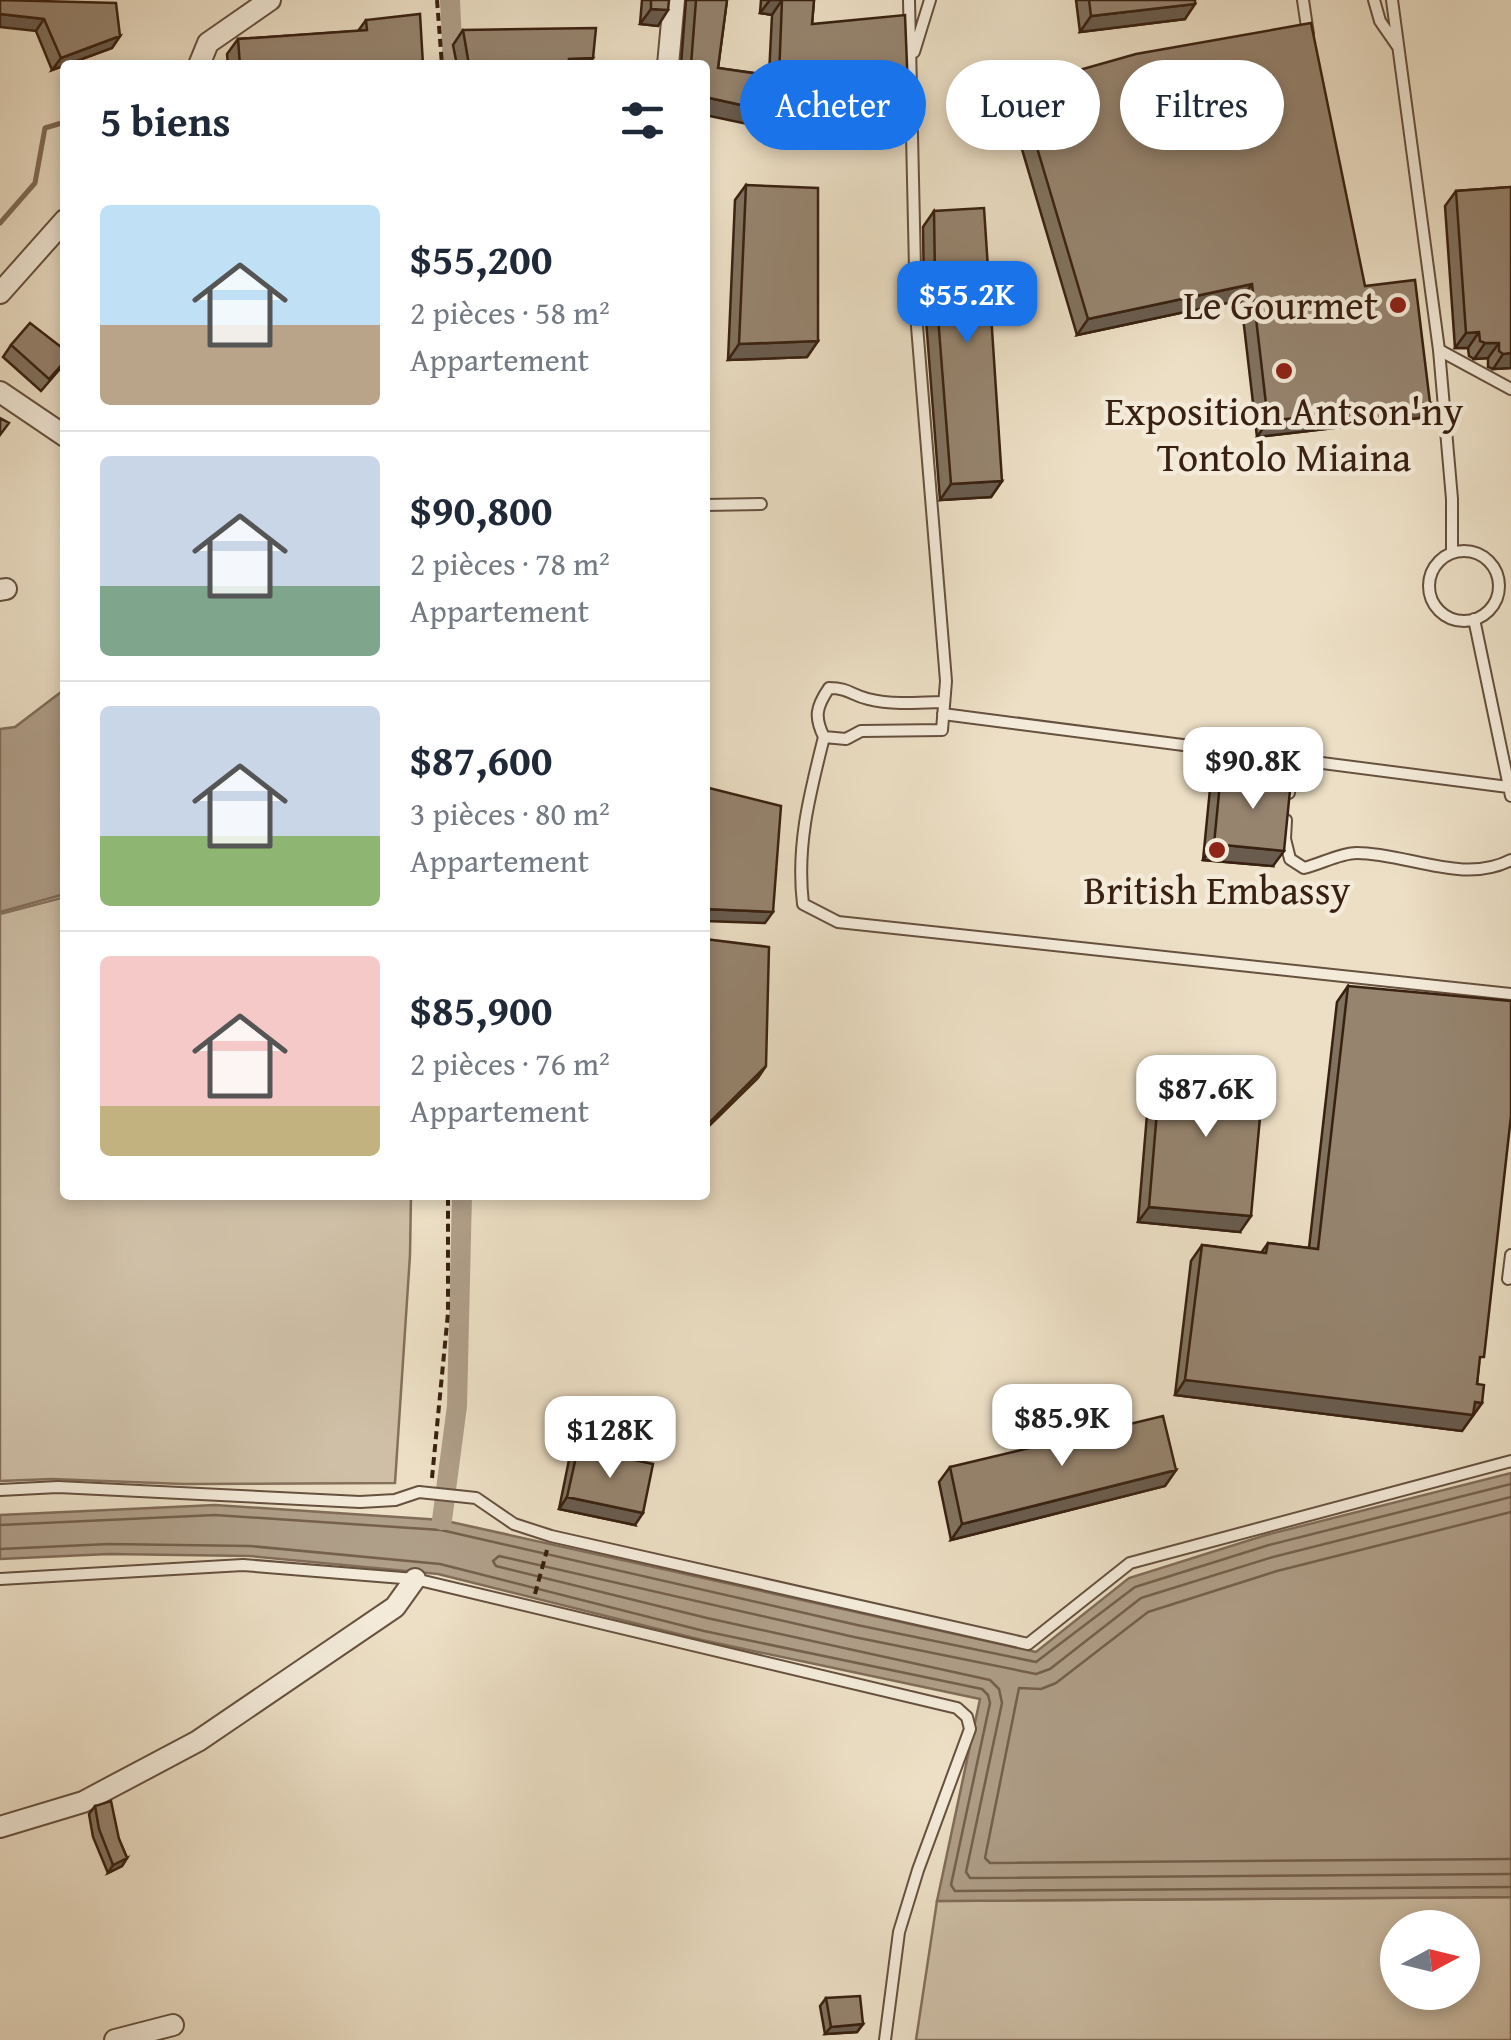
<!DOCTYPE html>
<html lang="fr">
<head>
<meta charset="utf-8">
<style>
  body { margin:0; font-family:"Gentium Book Plus",serif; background:#f2f2f3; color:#1f2937; height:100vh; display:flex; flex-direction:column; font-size:38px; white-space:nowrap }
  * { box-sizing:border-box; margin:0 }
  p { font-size:32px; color:#747a83 }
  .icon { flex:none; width:55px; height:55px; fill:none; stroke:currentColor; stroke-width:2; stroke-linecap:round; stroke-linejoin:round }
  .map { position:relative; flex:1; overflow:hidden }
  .side { position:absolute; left:60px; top:60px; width:650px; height:1140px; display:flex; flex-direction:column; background:#fff; border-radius:10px; box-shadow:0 5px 15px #0003 }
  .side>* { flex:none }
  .hud { position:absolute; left:740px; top:60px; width:620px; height:90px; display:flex; gap:20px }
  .needle { width:65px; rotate:83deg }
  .fabs { position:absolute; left:1380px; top:1910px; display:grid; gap:20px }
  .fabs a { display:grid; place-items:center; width:100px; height:100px; border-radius:50%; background:#fff; box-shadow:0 5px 15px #0003; font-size:50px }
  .price { position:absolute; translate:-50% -85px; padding:0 22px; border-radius:20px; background:#fff; color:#222; font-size:32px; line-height:65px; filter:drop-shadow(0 2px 5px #0008) }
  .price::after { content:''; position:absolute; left:50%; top:60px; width:30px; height:22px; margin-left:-15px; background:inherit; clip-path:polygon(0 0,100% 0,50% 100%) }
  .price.selected { background:#1a73e8; color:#fff }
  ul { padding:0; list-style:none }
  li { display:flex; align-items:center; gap:30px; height:250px; padding:0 40px }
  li+li { border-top:2px solid #e0e1e3 }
  li span { display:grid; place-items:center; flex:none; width:280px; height:200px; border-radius:10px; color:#555 }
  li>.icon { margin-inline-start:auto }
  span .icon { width:120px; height:120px; fill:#fffc; stroke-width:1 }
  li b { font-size:42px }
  h2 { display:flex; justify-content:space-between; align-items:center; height:120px; padding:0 40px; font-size:42px }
  .pill { padding:0 35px; border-radius:45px; background:#fff; box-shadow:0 5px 15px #0003; font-size:35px; line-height:90px }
  .pill.selected { background:#1a73e8; color:#fff }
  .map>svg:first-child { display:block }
</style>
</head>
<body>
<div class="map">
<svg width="1511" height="2040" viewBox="0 0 1511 2040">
  <rect width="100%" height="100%" fill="#ecdfc5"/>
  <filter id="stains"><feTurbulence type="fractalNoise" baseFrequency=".002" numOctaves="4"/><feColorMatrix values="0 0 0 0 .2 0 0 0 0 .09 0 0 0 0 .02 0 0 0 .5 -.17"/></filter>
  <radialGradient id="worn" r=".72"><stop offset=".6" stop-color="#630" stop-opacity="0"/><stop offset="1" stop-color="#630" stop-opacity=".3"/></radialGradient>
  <path fill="#cebfa6" stroke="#84705c" stroke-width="2.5" fill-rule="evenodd" d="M65,897V1195H411L410,1255L395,1483L183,1484L52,1479L0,1481V914Z
    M1511,1897V2040H916L937,1901ZM1398,1928H1462V1992H1398Z"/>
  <path fill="#af9e88" stroke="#806c58" stroke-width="2.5" d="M65,689V894L0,912V729L15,727Z
    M1511,1473V1897L937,1901L980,1699L702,1640L438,1574L250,1556L109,1554L0,1559V1515L215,1505L442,1520L1036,1652L1129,1578L1266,1535Z"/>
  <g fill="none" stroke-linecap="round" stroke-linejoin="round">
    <path stroke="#74604c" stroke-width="2.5" d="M1511,1497L1273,1557L1141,1598L1050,1669L1036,1674L854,1637L499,1556L493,1561L496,1566L707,1618L990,1680L999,1689L1002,1703L966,1872L970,1878L1511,1874
      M1511,1512L1277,1571L1148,1612L1056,1683L1041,1689L1019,1688L985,1858L990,1863L1511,1859
      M0,1525L215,1515L441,1530L857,1625L1036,1662L1135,1587L1269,1545L1511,1484
      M0,1549L109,1544L250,1546L440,1564L704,1631L982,1689L988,1695L990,1703L951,1885L955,1891L1511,1887"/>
    <path stroke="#806c58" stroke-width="5" d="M0,223L35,183L45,128L65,122"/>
    <path stroke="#af9e88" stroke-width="20" d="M450,0L453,65
      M442,1520L457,1406L462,1195"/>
    <g stroke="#66503e" stroke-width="14">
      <path id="lane" d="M909,0L916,314L946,681L942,730L861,731L846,739L824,737C814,717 816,707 829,688C849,688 851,695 868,699C892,705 918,703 943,702
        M1303,0L1308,34
        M1374,0L1380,21L1398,47
        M1392,0L1439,350L1452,499V553
        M914,52L930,0
        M1439,350L1511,389
        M705,505L761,504
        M1429 586a35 35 0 1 1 70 0a35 35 0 1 1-70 0Z
        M1474,619L1511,796
        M943,714L1508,787
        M824,737C810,793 796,845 803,904L838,922L1511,994
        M1289,793L1292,759
        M1286,820L1285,839L1290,859L1304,868C1321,864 1340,853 1357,853C1407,853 1463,885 1511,860
        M1508,1279L1511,1255
        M0,1490L58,1487L360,1502L395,1500L419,1492L476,1498L514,1524L551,1536L1028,1644L1130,1563L1511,1461
        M0,1579L243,1565L415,1579L957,1708L967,1717L970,1729L918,1870L899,1932L885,2040"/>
    </g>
    <g stroke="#66503e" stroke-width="24">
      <path id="street" d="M199,65L208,43L270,0
        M668,65L674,0
        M0,293L65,220
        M0,392L65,436
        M0,590L6,589
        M0,1827L83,1802L198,1741L395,1607L415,1579
        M115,2040L173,2025"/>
    </g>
    <path stroke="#392111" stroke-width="4" stroke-dasharray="8 5" stroke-linecap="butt" d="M437,0L442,65
      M432,1478L448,1313V1195
      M535,1594L547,1550"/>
    <use href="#lane" stroke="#f3ead9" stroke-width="10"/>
    <use href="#street" stroke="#f3ead9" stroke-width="20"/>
  </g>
  <path fill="#81725f" stroke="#392111" stroke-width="2.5" d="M0,0L120,36L112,48L52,70L36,31Z
    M642,0H669L658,26L640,24Z
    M686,0H727L718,68L769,75L772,15L760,13L761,0H814L812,24L898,130L799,140L800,135L705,65H681Z
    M1076,0H1195L1185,19L1080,32Z
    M366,20L423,65H228L227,54L238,39L358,31Z
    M463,30L588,65H457L453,45Z
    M1019,87L1365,286L1419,418L1257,437L1241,300L1077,335L1008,102Z
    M746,185L818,341L807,357L728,360L735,200Z
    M1511,187V368L1493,369L1488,367V358L1474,359L1469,356L1468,348H1455L1445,206L1456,191Z
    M934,211L1002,481L991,497L940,500L924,294L923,227Z
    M11,345L65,350V363L41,391L3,357Z
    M1221,773L1273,866L1203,860L1210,789Z
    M1348,986L1479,1363L1477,1384L1482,1403L1462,1431L1175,1395L1191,1261L1202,1245L1261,1253L1268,1243L1309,1248L1337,1002Z
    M1161,1063L1240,1232L1138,1222L1150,1079Z
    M578,1448L635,1525L559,1509L569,1460Z
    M950,1467L1176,1470L1165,1486L951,1540L939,1482Z
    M95,1806L119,1839L127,1858L122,1866L108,1873L93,1837L89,1814Z
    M826,1998L863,2024L857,2032L825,2034L820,2006Z"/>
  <path fill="#695c4e" stroke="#392111" stroke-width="2.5" d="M770,0H782L772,15L760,13Z
    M1195,4L1185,19L1080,32L1091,16Z
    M651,9L668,10L658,26L640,24Z
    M0,14L44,19L36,31L0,27Z
    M120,36L112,48L52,70L61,58Z
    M593,58L588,65H565L569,59Z
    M705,97L810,120L800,135L705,115Z
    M909,115L898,130L799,140L810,125Z
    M1252,284L1241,300L1077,335L1088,319Z
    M1479,332L1468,348H1455L1466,333Z
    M818,341L807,357L728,360L739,344Z
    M1485,343H1499L1488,358L1474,359Z
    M1511,353V368L1493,369L1503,354Z
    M1430,403L1419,418L1257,437L1268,421Z
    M1002,481L991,497L940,500L951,484Z
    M1214,844L1284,851L1273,866L1203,860Z
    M705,909L773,912L765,923L705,921Z
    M766,1066L758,1078L705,1130V1125Z
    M1149,1207L1251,1216L1240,1232L1138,1222Z
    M1185,1380L1475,1402L1482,1403L1462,1431L1175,1395Z
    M1176,1470L1165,1486L951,1540L962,1524Z
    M567,1497L643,1513L635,1525L559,1509Z
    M127,1858L122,1866L108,1873L113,1865Z
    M863,2024L857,2032L825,2034L831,2027Z"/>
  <path fill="#96846f" stroke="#392111" stroke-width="2.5" d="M0,0L116,3L120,36L61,58L44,19L0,14Z
    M651,0H669L668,10L651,9Z
    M696,0H727L718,68L779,77L782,0H814L812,24L905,15L909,115L810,125V120L705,97V65H691Z
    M1089,0H1195V4L1091,16Z
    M420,14L423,65H240L238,39L367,30L366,20Z
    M1311,23L1365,286L1415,280L1430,403L1268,421L1252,284L1088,319L1019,87L1136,54Z
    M596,28L593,58L569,59V65H469L463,30Z
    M746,185L818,188V341L739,344Z
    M1511,187V353L1503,354L1499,351V343H1485L1480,341L1479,332L1466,333L1456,191Z
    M984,208L1002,481L951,484L935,278L934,211Z
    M30,323L65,350V361L49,379L11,345Z
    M0,418L9,423L0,435Z
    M1221,773L1291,780L1284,851L1214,844Z
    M705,787L781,806L773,912L705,909Z
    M705,939L769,947L766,1066L707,1125H705Z
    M1348,986L1511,1001V1116L1484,1357H1480L1477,1384L1484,1385L1482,1403L1475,1402L1473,1415L1185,1380L1202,1245L1266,1253L1268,1243L1318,1249Z
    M1161,1063L1264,1073L1251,1216L1149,1207Z
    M1163,1416L1176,1470L962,1524L950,1467Z
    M578,1448L653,1464L643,1513L567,1497Z
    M111,1801L119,1839L127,1858L113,1865L99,1829L95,1806Z
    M860,1996L863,2024L831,2027L826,1998Z"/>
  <g fill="#8f2418" stroke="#f3ead9" stroke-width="4">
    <circle cx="1398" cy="305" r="10"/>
    <circle cx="1284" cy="371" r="10"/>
    <circle cx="1217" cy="850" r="10"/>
  </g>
  <g text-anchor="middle" stroke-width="9" stroke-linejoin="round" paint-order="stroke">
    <g font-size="40" fill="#392111" stroke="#f3ead9">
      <text x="1378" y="319" text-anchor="end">Le Gourmet</text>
      <text x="1284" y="425">Exposition Antson'ny<tspan x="1284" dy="46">Tontolo Miaina</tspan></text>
      <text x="1217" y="904">British Embassy</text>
    </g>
  </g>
  <rect width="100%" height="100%" filter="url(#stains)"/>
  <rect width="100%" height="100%" fill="url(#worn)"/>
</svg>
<div class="fabs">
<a><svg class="needle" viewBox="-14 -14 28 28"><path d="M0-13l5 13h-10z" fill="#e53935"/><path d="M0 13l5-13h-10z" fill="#747a83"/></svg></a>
</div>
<b class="price selected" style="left:967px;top:346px">$55.2K</b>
<b class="price" style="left:1253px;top:812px">$90.8K</b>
<b class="price" style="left:1206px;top:1140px">$87.6K</b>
<b class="price" style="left:1062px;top:1469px">$85.9K</b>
<b class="price" style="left:610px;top:1481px">$128K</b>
<div class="hud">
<a class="pill selected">Acheter</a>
<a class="pill">Louer</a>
<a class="pill">Filtres</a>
</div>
<section class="side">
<h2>5 biens<svg class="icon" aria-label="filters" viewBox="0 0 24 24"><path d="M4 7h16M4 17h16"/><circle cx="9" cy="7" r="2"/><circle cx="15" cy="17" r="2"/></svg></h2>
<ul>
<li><span style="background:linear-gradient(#bfe0f5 60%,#b9a48a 0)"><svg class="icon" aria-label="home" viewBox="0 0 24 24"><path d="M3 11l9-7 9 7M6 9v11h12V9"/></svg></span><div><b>$55,200</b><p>2 pièces · 58 m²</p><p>Appartement</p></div></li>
<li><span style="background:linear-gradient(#c9d6e8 65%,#7fa58c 0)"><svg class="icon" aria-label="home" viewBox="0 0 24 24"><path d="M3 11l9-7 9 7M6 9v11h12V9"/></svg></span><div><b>$90,800</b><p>2 pièces · 78 m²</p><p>Appartement</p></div></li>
<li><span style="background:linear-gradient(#c9d6e8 65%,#8fb573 0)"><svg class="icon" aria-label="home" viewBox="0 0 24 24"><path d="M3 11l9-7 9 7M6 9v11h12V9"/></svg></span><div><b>$87,600</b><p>3 pièces · 80 m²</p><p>Appartement</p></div></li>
<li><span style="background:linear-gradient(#f6c9c9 75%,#c2b280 0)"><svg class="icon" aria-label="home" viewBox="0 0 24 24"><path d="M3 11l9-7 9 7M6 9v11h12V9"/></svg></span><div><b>$85,900</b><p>2 pièces · 76 m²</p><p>Appartement</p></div></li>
</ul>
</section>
</div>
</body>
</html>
